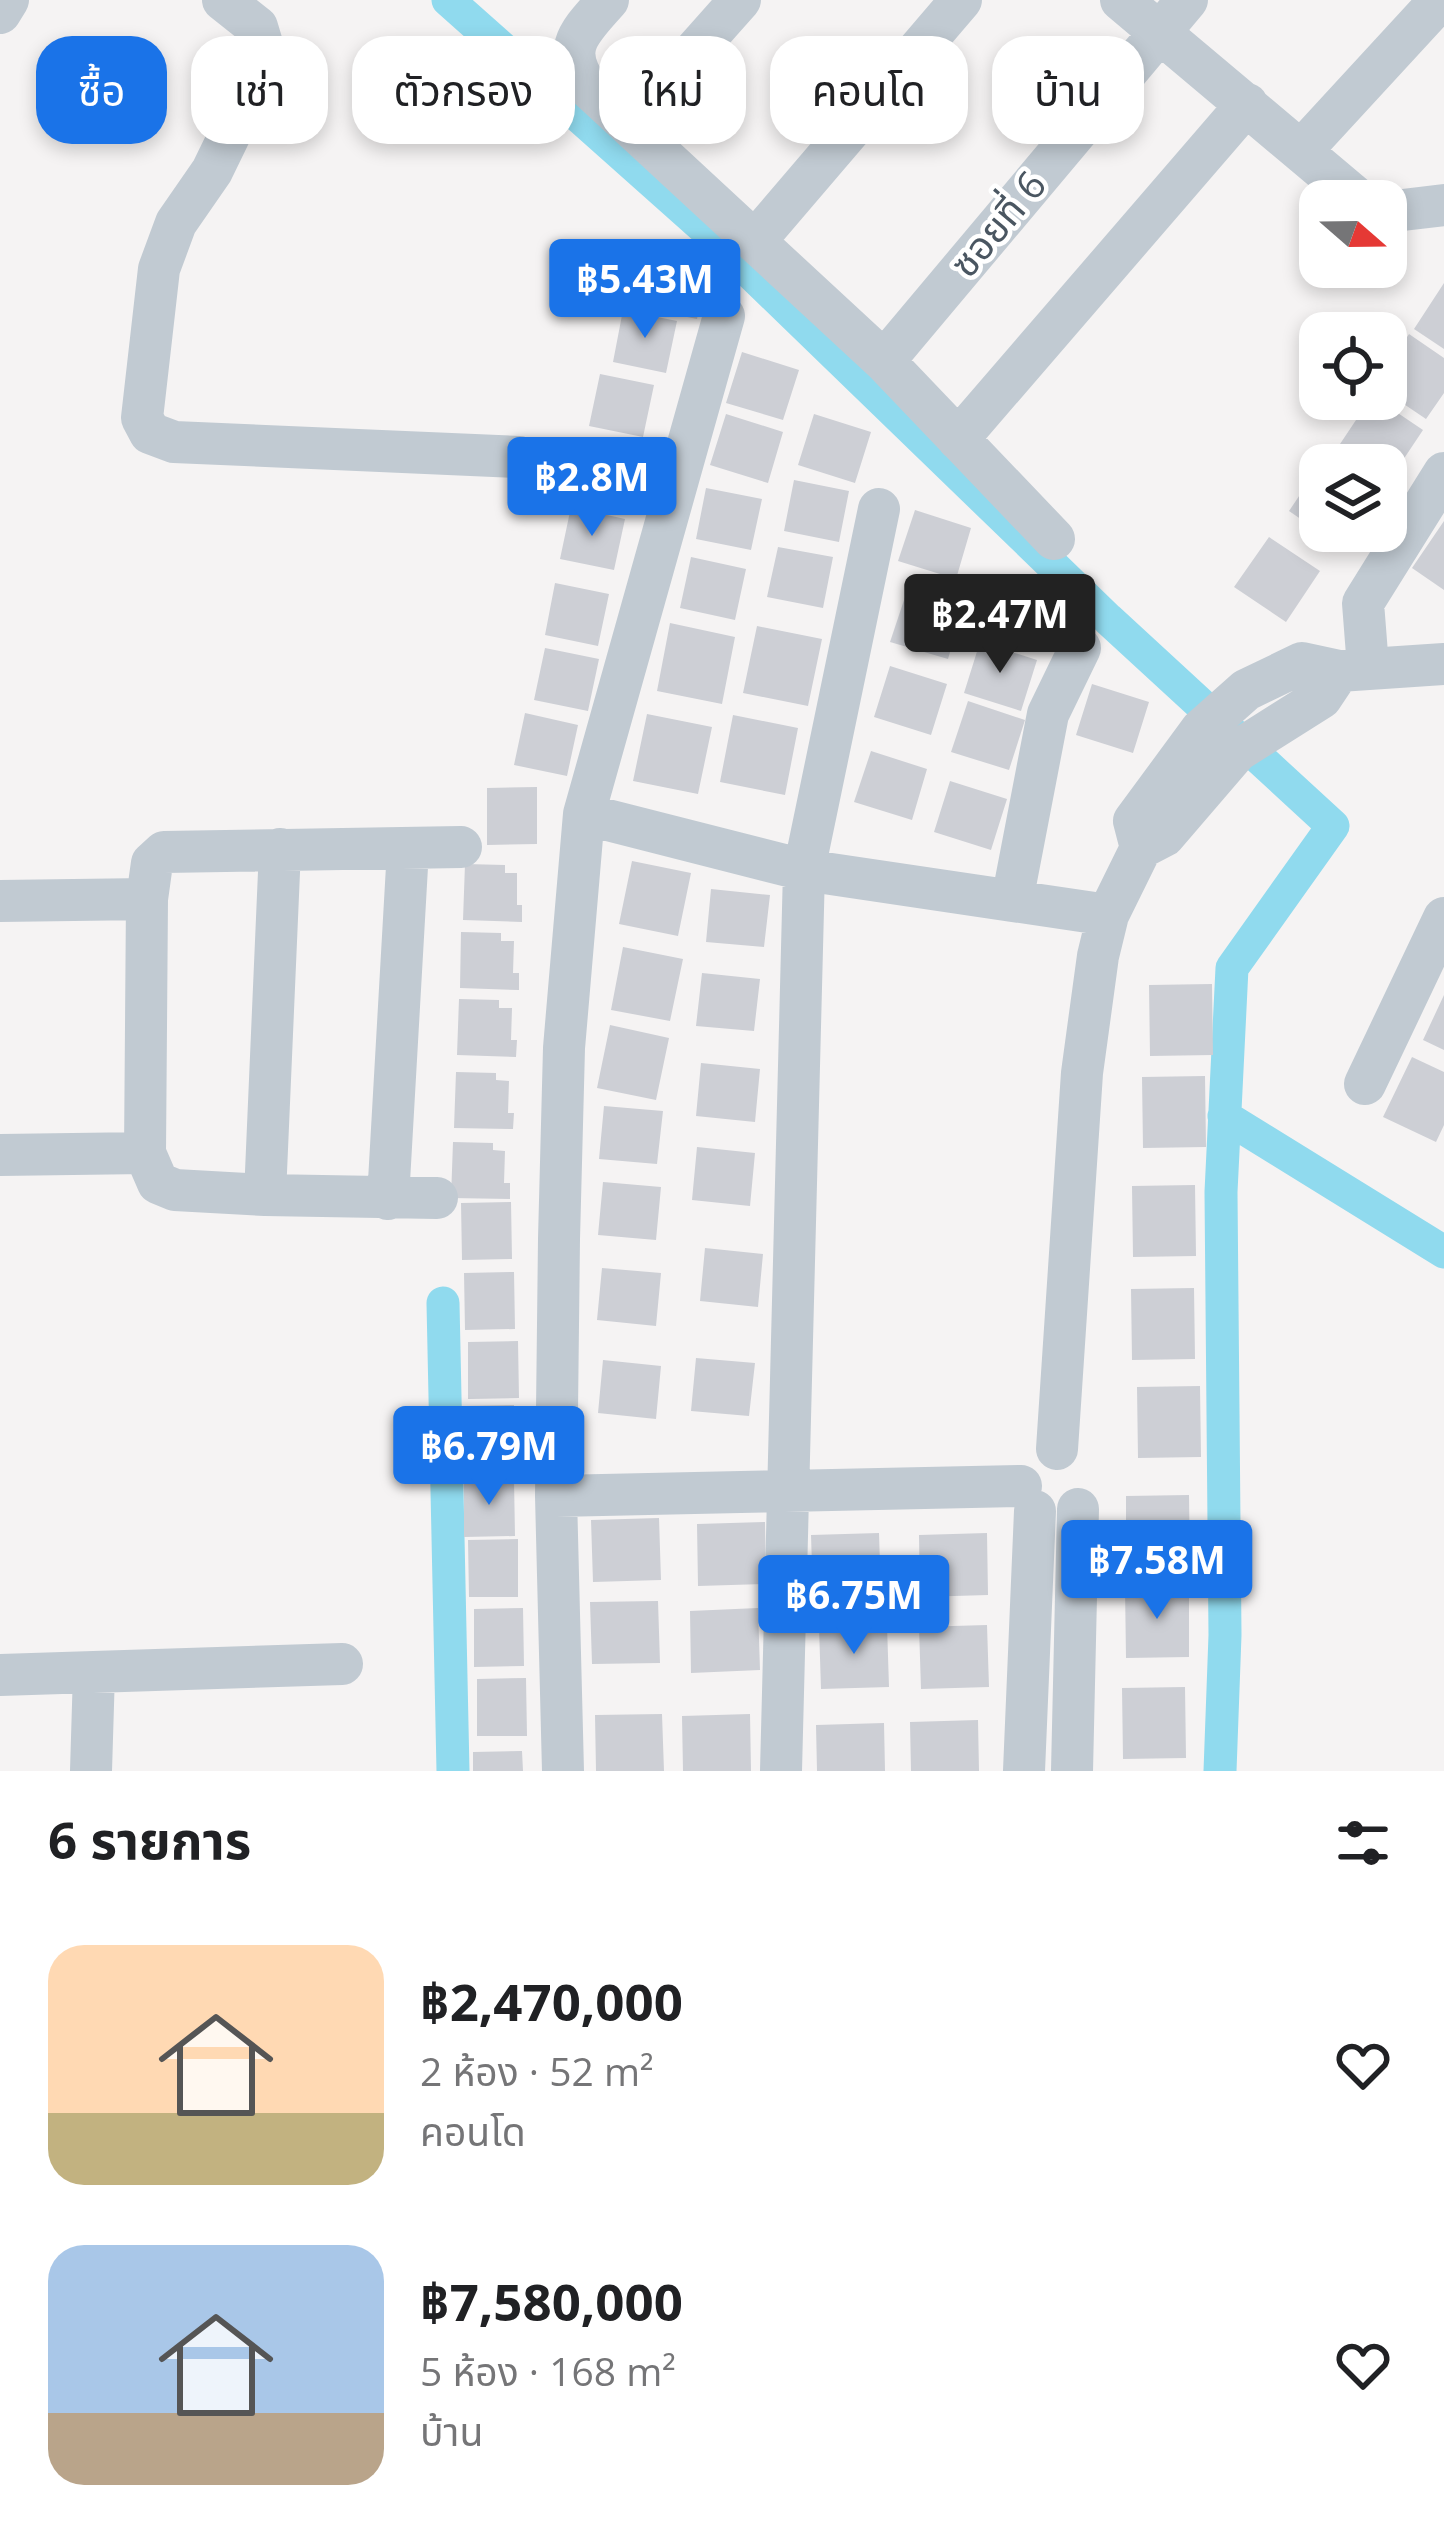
<!DOCTYPE html>
<html lang="th">
<head>
<meta charset="utf-8">
<style>
  body { margin:0; font-family:"Open Sans","Noto Sans Thai",sans-serif; background:#f2f2f2; color:#202124; height:100vh; display:flex; flex-direction:column; font-size:45px; white-space:nowrap }
  * { box-sizing:border-box; margin:0 }
  p { font-size:39px; color:#757577 }
  .icon { flex:none; width:66px; height:66px; fill:none; stroke:currentColor; stroke-width:2; stroke-linecap:round; stroke-linejoin:round }
  .map { position:relative; height:1771px; overflow:hidden }
  .drawer { display:flex; flex-direction:column; background:#fff; flex:1 }
  .drawer>* { flex:none }
  .banner { position:absolute; left:36px; top:36px; width:1374px; height:108px; display:flex; gap:24px }
  .needle { width:78px; rotate:110deg }
  .fabs { position:absolute; left:1299px; top:180px; display:grid; gap:24px }
  .fabs a { display:grid; place-items:center; width:108px; height:108px; border-radius:24px; background:#fff; box-shadow:0 6px 18px #0003; font-size:60px }
  .price { position:absolute; translate:-50% -102px; padding:0 27px; border-radius:12px; background:#1a73e8; color:#fff; font-size:39px; line-height:78px; filter:drop-shadow(0 3px 6px #0008) }
  .price::after { content:''; position:absolute; left:50%; top:72px; width:36px; height:27px; margin-left:-18px; background:inherit; clip-path:polygon(0 0,100% 0,50% 100%) }
  .price.active { background:#222; color:#fff }
  ul { padding:0; list-style:none }
  li { display:flex; align-items:center; gap:36px; height:300px; padding:0 48px }
  li span { display:grid; place-items:center; flex:none; width:336px; height:240px; border-radius:36px; color:#555 }
  li>.icon { margin-inline-start:auto }
  span .icon { width:144px; height:144px; fill:#fffc; stroke-width:1 }
  li b { font-size:51px }
  h2 { display:flex; justify-content:space-between; align-items:center; height:144px; padding:0 48px; font-size:51px }
  .chip { padding:0 42px; border-radius:36px; background:#fff; box-shadow:0 6px 18px #0003; font-size:42px; line-height:108px }
  .chip.active { background:#1a73e8; color:#fff }
  .map>svg:first-child { display:block }
</style>
</head>
<body>
<div class="map">
<svg width="1444" height="1771" viewBox="0 0 1444 1771">
  <rect width="100%" height="100%" fill="#f5f3f3"/>
  <g fill="none" stroke-linecap="round" stroke-linejoin="round">
    <path stroke="#90daee" stroke-width="33" d="M448,0L704,228L1108,619L1333,826L1232,968L1221,1192L1225,1635L1220,1771
      M1224,1116L1444,1252
      M443,1303L453,1771"/>
  </g>
  <path fill="#cdcfd5" d="M655,256L708,267L697,319L643,308Z
    M1444,283V349L1414,329Z
    M623,310L677,321L666,373L613,362Z
    M1409,334L1444,358V393L1426,419L1386,392V369Z
    M742,352L799,370L783,420L726,403Z
    M600,374L654,385L643,437L589,426Z
    M1370,399H1377L1423,430L1389,481L1386,465H1365L1338,447Z
    M726,414L783,432L768,483L710,465Z
    M814,414L871,432L855,483L798,465Z
    M585,443L639,454L628,506L574,495Z
    M1320,465V531H1350L1340,546L1289,511Z
    M794,480L849,491L839,542L784,531Z
    M706,488L762,499L751,550L696,539Z
    M571,507L625,519L614,570L560,559Z
    M915,510L971,528L956,579L898,561Z
    M1444,521V590L1412,568Z
    M1269,537L1320,571L1286,622L1234,587Z
    M778,547L833,557L823,608L767,597Z
    M691,557L746,569L735,620L680,608Z
    M986,577L1043,595L1027,646L970,628Z
    M555,583L609,594L598,646L545,635Z
    M907,591L963,608L948,659L890,642Z
    M670,623L735,637L722,704L657,691Z
    M757,626L822,639L808,706L743,693Z
    M980,642L1037,660L1021,711L964,693Z
    M545,648L599,659L588,711L534,700Z
    M890,666L947,684L931,735L874,717Z
    M1092,684L1149,702L1133,753L1076,735Z
    M968,701L1025,720L1009,770L951,752Z
    M525,713L578,725L567,776L514,765Z
    M647,714L712,727L698,794L633,781Z
    M733,715L798,728L785,795L720,782Z
    M871,751L927,769L912,820L854,802Z
    M950,781L1007,799L991,850L934,832Z
    M537,787V844L487,845V788Z
    M632,861L691,873L678,936L619,924Z
    M465,864L505,865V873H517V905H522V922L463,920Z
    M711,889L770,895L764,947L706,942Z
    M461,932L501,933V941H514L513,973H519V990L460,988Z
    M623,947L683,959L670,1021L611,1010Z
    M702,973L760,979L754,1031L696,1026Z
    M1212,984L1213,1055L1150,1056L1149,985Z
    M1444,995V1050L1423,1040Z
    M459,999L499,1000V1008H512L511,1040H517L516,1057L457,1055Z
    M610,1025L669,1038L656,1100L597,1088Z
    M1412,1057L1444,1072V1125L1436,1142L1383,1117Z
    M701,1063L760,1069L755,1122L696,1116Z
    M456,1072L496,1073V1080L509,1081L508,1113H514L513,1129L454,1128Z
    M1205,1076L1206,1147L1143,1148L1142,1077Z
    M604,1106L663,1111L657,1164L599,1159Z
    M453,1142L493,1143V1150L505,1151L504,1183H510V1199L451,1198Z
    M697,1147L755,1153L750,1206L692,1200Z
    M603,1182L661,1187L656,1240L598,1235Z
    M1195,1185L1196,1256L1133,1257L1132,1186Z
    M511,1202L512,1259L462,1260L461,1203Z
    M705,1248L763,1254L758,1307L700,1301Z
    M602,1268L661,1273L656,1326L597,1320Z
    M514,1272L515,1329L465,1330L464,1273Z
    M1194,1288L1195,1359L1132,1360L1131,1289Z
    M518,1341L519,1398L468,1399V1342Z
    M696,1358L755,1363L749,1416L691,1411Z
    M603,1360L661,1366L656,1419L598,1413Z
    M1200,1386L1201,1457L1138,1458L1137,1387Z
    M514,1405L515,1463L466,1464L465,1406Z
    M464,1479H514L515,1536L464,1537Z
    M1189,1495L1190,1566L1126,1567V1496Z
    M659,1518L661,1580L593,1582L591,1520Z
    M765,1522L766,1584L698,1586L697,1524Z
    M879,1533L881,1595L813,1597L811,1535Z
    M987,1533L988,1595L920,1597L919,1535Z
    M518,1539V1597H469L468,1540Z
    M1189,1586V1657L1126,1658L1125,1587Z
    M658,1601L660,1663L592,1664L590,1602Z
    M523,1608L524,1666L474,1667V1609Z
    M758,1608L760,1670L691,1673L690,1611Z
    M887,1625L889,1687L821,1689L819,1627Z
    M987,1625L989,1687L921,1689L919,1627Z
    M526,1678L527,1736H477V1679Z
    M1185,1687L1186,1758L1123,1759L1122,1688Z
    M662,1714L664,1771H596L595,1715Z
    M750,1714L751,1771H683L682,1716Z
    M978,1720L979,1771H911L910,1722Z
    M884,1723L885,1771H817L816,1725Z
    M522,1751L523,1771H473V1752Z"/>
  <g fill="none" stroke-linecap="round" stroke-linejoin="round">
    <path stroke="#c1cad2" stroke-width="42" d="M223,0L257,27L263,47L262,68L212,171L176,223L159,269L142,418L150,433L174,442L519,457
      M608,0C581,31 559,48 588,87L884,361L1054,539
      M1121,0L1360,201
      M0,13L8,0
      M629,125L740,0
      M1301,151L1440,0
      M1386,212L1444,205
      M755,241L961,0
      M884,361L1187,0
      M958,439L1247,104
      M1368,667L1363,603L1444,473
      M584,814L804,870L1108,915
      M1141,848L1134,821L1201,730L1246,690L1302,663L1339,671L1444,664
      M0,901L147,899
      M1012,901L1048,714L1080,648
      M1365,1084L1444,918
      M0,1155L145,1153
      M265,1195L280,849
      M437,1198L265,1195L175,1190L158,1183L145,1153L147,899L152,863L164,852L461,847
      M388,1199L408,849
      M1057,1449L1082,1073L1098,956L1108,915L1141,848L1164,836L1237,751L1321,698L1339,671
      M556,1496L1021,1486
      M0,1675L342,1664
      M91,1771L94,1672
      M563,1771L556,1496L559,1239L564,1048L584,814L724,316
      M781,1771L804,870L879,509
      M1024,1771L1035,1511
      M1072,1771L1078,1509"/>
  </g>
  <g text-anchor="middle" stroke-width="9" stroke-linejoin="round" paint-order="stroke">
    <g font-size="39" fill="#4a5661" stroke="#fff">
      <text transform="translate(998 224) rotate(-50)" y="14">ซอยที่ 6</text>
    </g>
  </g>
</svg>
<div class="fabs">
<a><svg class="needle" viewBox="-14 -14 28 28"><path d="M0-13l5 13h-10z" fill="#e53935"/><path d="M0 13l5-13h-10z" fill="#757577"/></svg></a>
<a><svg class="icon" aria-label="locate" viewBox="0 0 24 24"><circle cx="12" cy="12" r="6"/><path d="M12 2v4M12 18v4M2 12h4M18 12h4"/></svg></a>
<a><svg class="icon" aria-label="layers" viewBox="0 0 24 24"><path d="M12 4l9 5-9 5-9-5zM3 14l9 5 9-5"/></svg></a>
</div>
<b class="price" style="left:645px;top:341px">฿5.43M</b>
<b class="price" style="left:592px;top:539px">฿2.8M</b>
<b class="price active" style="left:1000px;top:676px">฿2.47M</b>
<b class="price" style="left:489px;top:1508px">฿6.79M</b>
<b class="price" style="left:1157px;top:1622px">฿7.58M</b>
<b class="price" style="left:854px;top:1657px">฿6.75M</b>
<div class="banner">
<a class="chip active">ซื้อ</a>
<a class="chip">เช่า</a>
<a class="chip">ตัวกรอง</a>
<a class="chip">ใหม่</a>
<a class="chip">คอนโด</a>
<a class="chip">บ้าน</a>
</div>
</div>
<section class="drawer">
<h2>6 รายการ<svg class="icon" aria-label="filters" viewBox="0 0 24 24"><path d="M4 7h16M4 17h16"/><circle cx="9" cy="7" r="2"/><circle cx="15" cy="17" r="2"/></svg></h2>
<ul>
<li><span style="background:linear-gradient(#ffd9b3 70%,#c2b280 0)"><svg class="icon" aria-label="home" viewBox="0 0 24 24"><path d="M3 11l9-7 9 7M6 9v11h12V9"/></svg></span><div><b>฿2,470,000</b><p>2 ห้อง · 52 m²</p><p>คอนโด</p></div><svg class="icon" aria-label="heart" viewBox="0 0 24 24"><path d="M12 20l-8-8c-3-5 5-10 8-4 3-6 11-1 8 4z"/></svg></li>
<li><span style="background:linear-gradient(#a9c7e8 70%,#b9a48a 0)"><svg class="icon" aria-label="home" viewBox="0 0 24 24"><path d="M3 11l9-7 9 7M6 9v11h12V9"/></svg></span><div><b>฿7,580,000</b><p>5 ห้อง · 168 m²</p><p>บ้าน</p></div><svg class="icon" aria-label="heart" viewBox="0 0 24 24"><path d="M12 20l-8-8c-3-5 5-10 8-4 3-6 11-1 8 4z"/></svg></li>
</ul>
</section>
</body>
</html>
